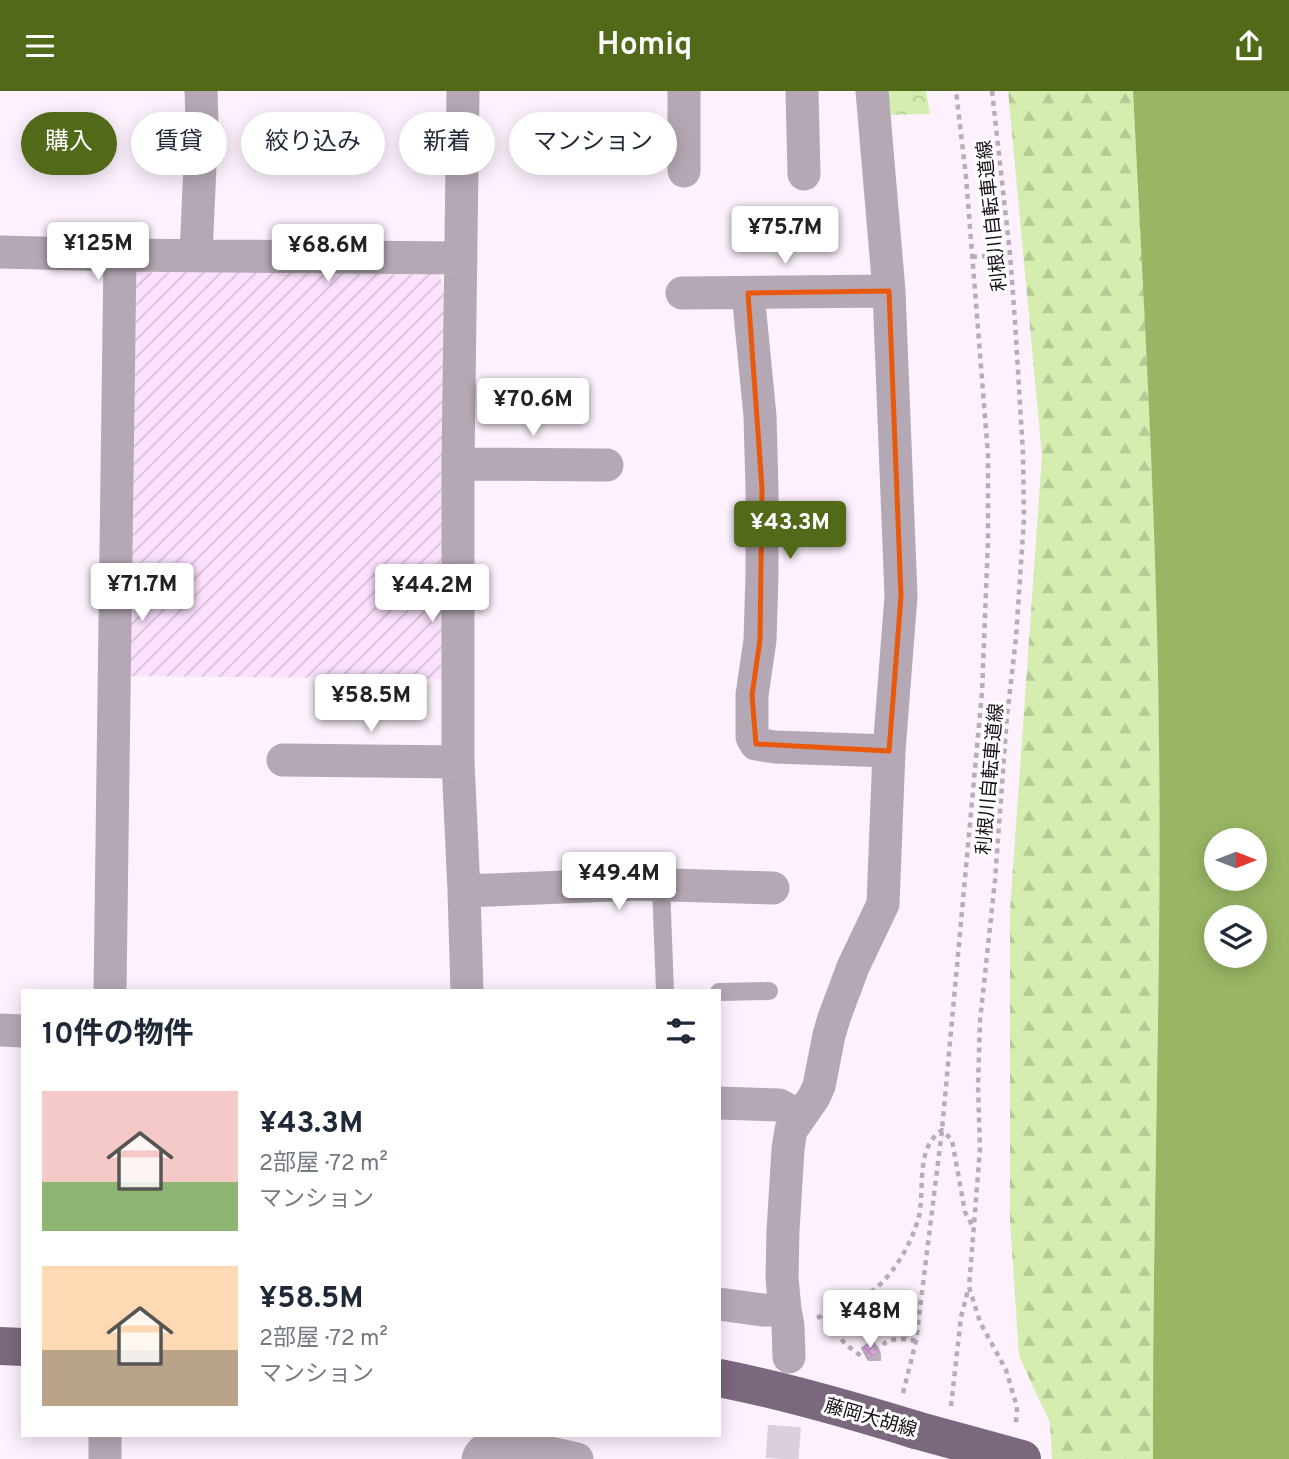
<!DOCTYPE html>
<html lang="ja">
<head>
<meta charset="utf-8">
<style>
  body { margin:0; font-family:Overpass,"Noto Sans JP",sans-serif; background:#f6f6f7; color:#1f2937; height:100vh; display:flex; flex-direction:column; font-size:26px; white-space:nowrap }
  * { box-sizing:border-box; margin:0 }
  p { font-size:23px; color:#747a83 }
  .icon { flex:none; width:38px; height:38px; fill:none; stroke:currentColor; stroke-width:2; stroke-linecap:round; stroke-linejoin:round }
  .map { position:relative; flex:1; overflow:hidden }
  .sheet { position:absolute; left:21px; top:898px; width:700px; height:448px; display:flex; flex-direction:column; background:#fff; border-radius:0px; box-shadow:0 4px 18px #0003 }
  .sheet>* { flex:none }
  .banner { position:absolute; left:21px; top:21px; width:700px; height:63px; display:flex; gap:14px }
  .needle { width:46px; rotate:90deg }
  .controls { position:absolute; left:1204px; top:737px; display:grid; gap:14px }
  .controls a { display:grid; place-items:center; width:63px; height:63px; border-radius:50%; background:#fff; box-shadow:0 4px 18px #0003; font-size:35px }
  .price { position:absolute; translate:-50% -60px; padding:0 16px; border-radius:7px; background:#fff; color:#222; font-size:23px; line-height:46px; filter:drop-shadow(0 2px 4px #0008) }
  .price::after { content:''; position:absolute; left:50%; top:42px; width:21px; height:16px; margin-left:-10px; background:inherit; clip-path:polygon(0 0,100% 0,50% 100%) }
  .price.selected { background:#52691a; color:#fff }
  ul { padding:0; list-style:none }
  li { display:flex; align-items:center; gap:21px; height:175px; padding:0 21px }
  li span { display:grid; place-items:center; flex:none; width:196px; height:140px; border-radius:0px; color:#555 }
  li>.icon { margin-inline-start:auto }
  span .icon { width:84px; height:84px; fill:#fffc; stroke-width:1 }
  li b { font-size:30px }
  h2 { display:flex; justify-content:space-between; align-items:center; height:84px; padding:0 21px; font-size:30px }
  .chip { padding:0 24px; border-radius:32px; background:#fff; box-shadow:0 4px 18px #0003; font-size:24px; line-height:63px }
  .chip.selected { background:#52691a; color:#fff }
  header { display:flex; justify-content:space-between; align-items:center; height:91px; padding:0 21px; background:#52691a; color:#fff; font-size:32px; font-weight:600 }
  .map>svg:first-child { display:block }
</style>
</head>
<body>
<header><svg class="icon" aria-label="menu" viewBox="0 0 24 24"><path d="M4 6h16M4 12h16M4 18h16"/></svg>Homiq<svg class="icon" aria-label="share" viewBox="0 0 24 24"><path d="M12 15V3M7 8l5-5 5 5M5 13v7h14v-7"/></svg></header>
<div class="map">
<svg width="1289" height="1368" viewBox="0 0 1289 1368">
  <defs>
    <pattern id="industrial-furrows" width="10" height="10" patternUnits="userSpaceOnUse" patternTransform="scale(1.75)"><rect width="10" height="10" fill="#fbe1fd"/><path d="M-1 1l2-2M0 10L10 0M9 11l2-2" fill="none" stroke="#d6c0d8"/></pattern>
    <pattern id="forest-firs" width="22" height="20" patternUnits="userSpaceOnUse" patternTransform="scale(1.75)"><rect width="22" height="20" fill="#d5edae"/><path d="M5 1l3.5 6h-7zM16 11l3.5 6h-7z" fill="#b6ca95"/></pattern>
    <pattern id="park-crowns" width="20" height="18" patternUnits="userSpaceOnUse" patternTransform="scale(1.75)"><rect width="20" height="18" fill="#d5edae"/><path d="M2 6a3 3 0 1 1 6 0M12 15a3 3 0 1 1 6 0" fill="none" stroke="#b6ca95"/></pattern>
    <pattern id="building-cross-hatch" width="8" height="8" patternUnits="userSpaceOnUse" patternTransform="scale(1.75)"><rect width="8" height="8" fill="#e8aaed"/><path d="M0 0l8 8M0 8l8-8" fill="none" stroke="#c691cb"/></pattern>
    <filter id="shadow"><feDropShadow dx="4.5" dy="8" stdDeviation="0" flood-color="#0004"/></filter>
  </defs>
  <rect width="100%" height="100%" fill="#fcf1fd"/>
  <path fill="url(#industrial-furrows)" d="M438,176L449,223L448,588L124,585L127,181Z"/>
  <path fill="url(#forest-firs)" d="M1008,0H1133C1145,217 1157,435 1159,653C1162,891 1152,1130 1153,1368H1052L1050,1332L1019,1265L1010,1130V820L1042,364Z"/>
  <path fill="url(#park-crowns)" d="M882,0H926L930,23L884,24Z"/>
  <path fill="#99b664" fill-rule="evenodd" d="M1133,0H1289V1368H1153C1152,1130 1162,891 1159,653C1157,435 1144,217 1133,0ZM1216,749H1255V788H1216ZM1216,826H1255V864H1216Z"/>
  <path fill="url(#building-cross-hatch)" stroke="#b89fba" stroke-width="2" filter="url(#shadow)" d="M873,1250L879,1261L868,1268L862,1257Z"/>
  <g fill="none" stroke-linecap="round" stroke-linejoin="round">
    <path stroke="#dacfdb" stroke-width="33" stroke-dasharray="33 17" stroke-linecap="butt" d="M782,1368L789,1275"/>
    <path stroke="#b7acb8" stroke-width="4.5" stroke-dasharray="5 5" stroke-linecap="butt" d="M992,0L1010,163L1015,230L1023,363L1024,428L1016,547L1007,625L995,789L980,930L978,995L980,1058L969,1196L980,1231L1006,1279L1017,1316L1016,1332
      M972,166L1010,163
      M824,1224L845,1253L861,1265C887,1255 885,1243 916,1250
      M817,1227C833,1219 852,1216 866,1205C892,1187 911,1155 919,1125C925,1097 915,1057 942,1039L952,1049L965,1121L973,1136
      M903,1302L916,1250L942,1039L982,601L988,449V364L966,86L956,0
      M951,1315L961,1226L968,1199"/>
    <path stroke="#b4a8b4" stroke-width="18" d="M661,795L665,900
      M719,901L769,900"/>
    <path stroke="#b4a8b4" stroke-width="33" d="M463,0L458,373V671L464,800L467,900
      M684,0V80
      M802,0L804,83
      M0,161L120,164L461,167
      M196,164L202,30L201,0
      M682,202L889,200
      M748,202L760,325L762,397V483L760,549L752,604V646L756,653L775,656L889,660
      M458,373L607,374
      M283,669L458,671
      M464,800L637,793L773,797
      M110,900L120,164
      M0,939L23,940
      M719,1012L779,1014L790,1020L799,1027
      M719,1213L762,1219L785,1218
      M789,1266L788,1235L785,1218L782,1187L783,1140L788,1058L791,1039L814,1006L819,995L829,944L834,927L853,876L883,813L889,660L901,505L889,200L872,0
      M105,1344V1368
      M478,1368C480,1362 483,1359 489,1357C508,1350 556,1364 577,1368"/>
    <path stroke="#7c687e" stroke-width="38" d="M0,1255L23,1256
      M719,1287C786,1300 851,1319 916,1339"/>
    <path stroke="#7c687e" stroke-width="38" d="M916,1339L1022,1368"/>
  </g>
  <path fill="none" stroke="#e8590c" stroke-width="5" stroke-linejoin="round" d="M889,200L901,505L889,660L756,653L752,604L760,549L762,397L748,202Z"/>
  <g text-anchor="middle" stroke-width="6" stroke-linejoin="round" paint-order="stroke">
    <g font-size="19" fill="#180f19" stroke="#fff">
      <text transform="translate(991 125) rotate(-96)" y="7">利根川自転車道線</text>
      <text transform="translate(989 688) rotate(-85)" y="7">利根川自転車道線</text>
      <text transform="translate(871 1326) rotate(16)" y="7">藤岡大胡線</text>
    </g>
  </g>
</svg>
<div class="controls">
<a><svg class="needle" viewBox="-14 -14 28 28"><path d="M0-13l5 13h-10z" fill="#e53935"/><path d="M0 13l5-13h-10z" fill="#747a83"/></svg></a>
<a><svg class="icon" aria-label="layers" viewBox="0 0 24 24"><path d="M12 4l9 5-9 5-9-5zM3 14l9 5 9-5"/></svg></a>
</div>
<b class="price" style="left:785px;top:175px">¥75.7M</b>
<b class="price" style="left:98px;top:191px">¥125M</b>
<b class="price" style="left:328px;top:193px">¥68.6M</b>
<b class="price" style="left:533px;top:347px">¥70.6M</b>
<b class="price selected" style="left:790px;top:470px">¥43.3M</b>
<b class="price" style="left:142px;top:532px">¥71.7M</b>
<b class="price" style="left:432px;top:533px">¥44.2M</b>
<b class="price" style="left:371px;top:643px">¥58.5M</b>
<b class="price" style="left:619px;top:821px">¥49.4M</b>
<b class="price" style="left:870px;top:1259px">¥48M</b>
<div class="banner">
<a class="chip selected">購入</a>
<a class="chip">賃貸</a>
<a class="chip">絞り込み</a>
<a class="chip">新着</a>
<a class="chip">マンション</a>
</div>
<section class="sheet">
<h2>10件の物件<svg class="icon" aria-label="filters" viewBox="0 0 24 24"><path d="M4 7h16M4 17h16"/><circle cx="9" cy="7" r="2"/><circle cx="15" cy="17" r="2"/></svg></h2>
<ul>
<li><span style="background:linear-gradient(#f6c9c9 65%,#8fb573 0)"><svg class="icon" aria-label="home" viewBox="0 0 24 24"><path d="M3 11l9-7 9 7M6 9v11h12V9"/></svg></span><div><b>¥43.3M</b><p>2部屋 · 72 m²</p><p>マンション</p></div></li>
<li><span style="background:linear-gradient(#ffd9b3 60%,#b9a48a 0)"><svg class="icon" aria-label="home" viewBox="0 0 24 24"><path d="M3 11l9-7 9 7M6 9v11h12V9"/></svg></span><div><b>¥58.5M</b><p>2部屋 · 72 m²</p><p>マンション</p></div></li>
</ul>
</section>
</div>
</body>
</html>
